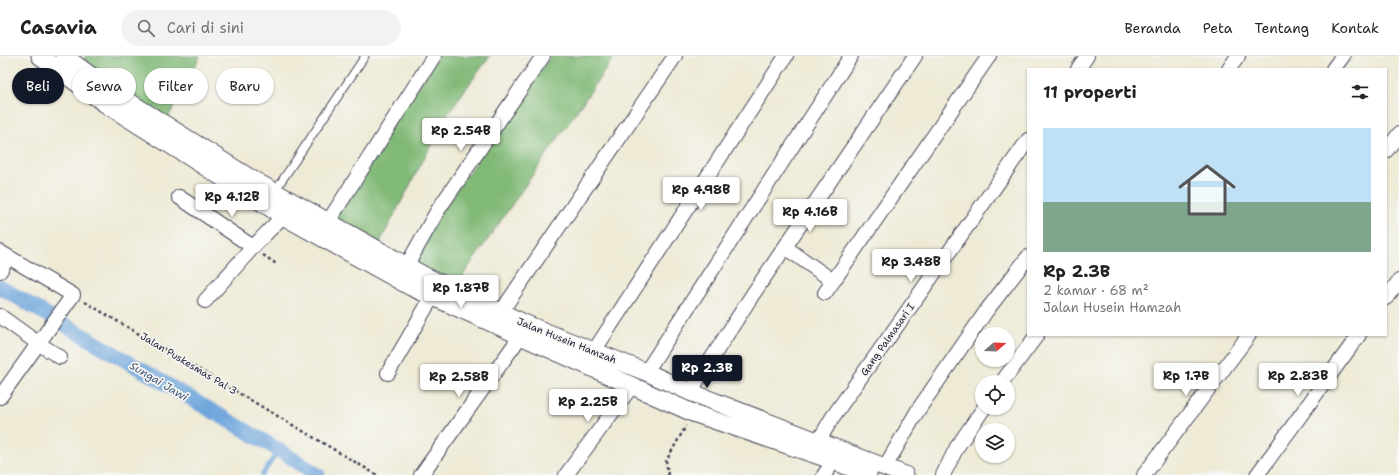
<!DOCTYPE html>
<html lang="id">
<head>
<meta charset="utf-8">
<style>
  body { margin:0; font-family:"Shantell Sans",sans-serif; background:#f2f2f2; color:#222; height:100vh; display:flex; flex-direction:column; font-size:15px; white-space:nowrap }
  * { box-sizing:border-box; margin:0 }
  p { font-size:13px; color:#767676 }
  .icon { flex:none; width:22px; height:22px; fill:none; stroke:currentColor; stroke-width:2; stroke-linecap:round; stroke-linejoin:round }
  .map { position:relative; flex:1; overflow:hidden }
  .details { position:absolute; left:1027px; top:12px; width:360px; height:268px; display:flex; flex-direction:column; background:#fff; border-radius:0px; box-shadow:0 1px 3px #0004 }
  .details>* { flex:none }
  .guide { position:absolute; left:12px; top:12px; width:380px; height:36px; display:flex; gap:8px }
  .needle { width:26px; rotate:71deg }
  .buttons { position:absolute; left:975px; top:271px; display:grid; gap:8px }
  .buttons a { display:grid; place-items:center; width:40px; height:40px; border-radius:50%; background:#fff; box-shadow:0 1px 3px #0004; font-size:20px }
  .price { position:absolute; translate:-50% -34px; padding:0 9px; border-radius:4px; background:#fff; color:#222; font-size:13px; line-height:26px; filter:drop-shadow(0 1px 2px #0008) }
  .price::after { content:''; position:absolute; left:50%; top:24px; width:12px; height:9px; margin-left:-6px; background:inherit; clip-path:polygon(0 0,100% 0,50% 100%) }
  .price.active { background:#111827; color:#fff }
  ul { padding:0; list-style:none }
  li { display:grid; align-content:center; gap:8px; height:212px; padding:0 16px }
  li span { display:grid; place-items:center; height:124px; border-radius:0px; color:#555 }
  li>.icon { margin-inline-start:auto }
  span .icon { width:72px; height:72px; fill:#fffc; stroke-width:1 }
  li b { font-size:17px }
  h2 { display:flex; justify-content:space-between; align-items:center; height:48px; padding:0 16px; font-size:17px }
  .chip { padding:0 14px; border-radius:18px; background:#fff; box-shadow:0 1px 3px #0004; font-size:14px; line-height:36px }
  .chip.active { background:#111827; color:#fff }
  header { display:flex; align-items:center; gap:24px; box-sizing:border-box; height:56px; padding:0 20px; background:#fff; border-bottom:1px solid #e0e0e0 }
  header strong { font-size:19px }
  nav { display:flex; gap:22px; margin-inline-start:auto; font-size:14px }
  .search { width:280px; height:36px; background:#f2f2f2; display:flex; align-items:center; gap:10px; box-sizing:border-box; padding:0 14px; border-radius:22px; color:#767676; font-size:15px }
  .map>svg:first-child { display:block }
</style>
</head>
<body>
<header>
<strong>Casavia</strong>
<div class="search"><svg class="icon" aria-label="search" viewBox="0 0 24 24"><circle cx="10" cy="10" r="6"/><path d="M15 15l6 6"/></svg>Cari di sini</div>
<nav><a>Beranda</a><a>Peta</a><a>Tentang</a><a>Kontak</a></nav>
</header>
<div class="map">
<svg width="1399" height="419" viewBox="0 0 1399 419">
  <rect width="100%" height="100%" fill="#f6f6f2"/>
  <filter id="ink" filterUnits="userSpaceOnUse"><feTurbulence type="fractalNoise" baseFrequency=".025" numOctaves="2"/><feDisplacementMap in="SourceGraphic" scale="8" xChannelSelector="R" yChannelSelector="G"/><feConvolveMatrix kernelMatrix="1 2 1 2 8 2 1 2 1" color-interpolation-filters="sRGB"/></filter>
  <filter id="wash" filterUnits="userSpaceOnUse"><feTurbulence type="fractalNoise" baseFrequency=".012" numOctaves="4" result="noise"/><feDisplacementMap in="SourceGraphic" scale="16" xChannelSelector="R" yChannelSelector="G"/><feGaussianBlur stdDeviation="0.9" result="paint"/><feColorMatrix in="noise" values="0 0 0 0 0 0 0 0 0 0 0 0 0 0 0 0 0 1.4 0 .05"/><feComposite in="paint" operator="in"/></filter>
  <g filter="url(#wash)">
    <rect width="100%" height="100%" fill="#eeead6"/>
    <path fill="#81b977" stroke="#526e59" d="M85,0H200L166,66L85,5Z
      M437,0H490L448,57L370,205L321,178Z
      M551,0H615L455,231L405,207Z"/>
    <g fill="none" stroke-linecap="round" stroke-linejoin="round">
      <path stroke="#6ca4db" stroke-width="4.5" d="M262,419L279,394"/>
      <path stroke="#6ca4db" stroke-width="15" d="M0,231L279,394L318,419"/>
    </g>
  </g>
  <g filter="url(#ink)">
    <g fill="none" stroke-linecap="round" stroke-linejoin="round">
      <g stroke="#414052" stroke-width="9">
        <path id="service" d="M275,135L365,0"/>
      </g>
      <g stroke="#414052" stroke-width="16">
        <path id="minor" d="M1078,13L1087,0
          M1229,13L1238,0
          M1333,13L1343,0
          M1386,95L1399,78
          M179,141L253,191L283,160
          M328,166L434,0
          M785,191L833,225
          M0,196L73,239L0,341
          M407,209L438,154L543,0
          M0,215L8,201
          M825,237L989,0
          M1386,242L1399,225
          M205,245L253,191
          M501,256L675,0
          M0,260L39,288L60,301
          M594,295L786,0
          M646,316L851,0
          M388,317L432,241
          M1002,326L1037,279
          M690,336L753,238L915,0
          M818,386L832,362L1028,84
          M885,411L918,354L987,254L1028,201
          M421,419L520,281
          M566,419L631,331
          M824,419L834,405
          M943,419L957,391L984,352
          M1144,419L1249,279
          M1257,419L1359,279"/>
      </g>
      <g stroke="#414052" stroke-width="19">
        <path id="tertiary" d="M40,0L104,47L283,160L411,231L693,357L834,405L868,419
          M64,0L112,35L250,122L425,220L526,268L646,316L690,336L905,419"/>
      </g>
      <path stroke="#414052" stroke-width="2.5" stroke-dasharray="3 3" stroke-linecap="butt" d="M263,199L278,209
        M85,246L377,419
        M668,419L666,405L686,370"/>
      <use href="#service" stroke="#fff" stroke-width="7"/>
      <use href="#minor" stroke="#fff" stroke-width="14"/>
      <use href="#tertiary" stroke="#fff" stroke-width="17"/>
    </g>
  </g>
  <g text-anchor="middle" stroke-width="3.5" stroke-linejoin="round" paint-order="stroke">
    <g font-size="10" fill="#22223b" stroke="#f6f6f2">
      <text transform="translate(887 283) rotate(-55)" y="4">Gang Palmasari I</text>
      <text transform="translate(567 284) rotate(22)" y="4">Jalan Husein Hamzah</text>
      <text transform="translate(189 307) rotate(31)" y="4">Jalan Puskesmas Pal 3</text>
    </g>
    <g font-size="11" font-style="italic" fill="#40567b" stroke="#f6f6f2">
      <text transform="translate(159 325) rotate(31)" y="4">Sungai Jawi</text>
    </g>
  </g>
</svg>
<div class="buttons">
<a><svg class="needle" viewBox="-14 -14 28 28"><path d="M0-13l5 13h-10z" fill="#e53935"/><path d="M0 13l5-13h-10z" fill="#767676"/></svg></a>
<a><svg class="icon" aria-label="locate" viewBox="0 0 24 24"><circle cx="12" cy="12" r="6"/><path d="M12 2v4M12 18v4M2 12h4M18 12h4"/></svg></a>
<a><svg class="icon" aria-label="layers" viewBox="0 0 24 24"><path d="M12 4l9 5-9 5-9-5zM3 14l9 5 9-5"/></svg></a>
</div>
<b class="price" style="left:461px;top:96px">Rp 2.54B</b>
<b class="price" style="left:701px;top:155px">Rp 4.98B</b>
<b class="price" style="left:232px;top:162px">Rp 4.12B</b>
<b class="price" style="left:810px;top:177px">Rp 4.16B</b>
<b class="price" style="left:911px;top:227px">Rp 3.48B</b>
<b class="price" style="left:461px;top:253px">Rp 1.87B</b>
<b class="price active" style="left:707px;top:333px">Rp 2.3B</b>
<b class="price" style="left:1186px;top:341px">Rp 1.7B</b>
<b class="price" style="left:1298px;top:341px">Rp 2.83B</b>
<b class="price" style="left:459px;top:342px">Rp 2.58B</b>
<b class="price" style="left:588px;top:367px">Rp 2.25B</b>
<div class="guide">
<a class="chip active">Beli</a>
<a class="chip">Sewa</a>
<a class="chip">Filter</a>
<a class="chip">Baru</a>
</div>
<section class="details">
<h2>11 properti<svg class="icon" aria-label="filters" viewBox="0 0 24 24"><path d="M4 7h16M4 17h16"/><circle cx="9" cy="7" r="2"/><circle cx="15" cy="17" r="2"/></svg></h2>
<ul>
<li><span style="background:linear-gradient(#bfe0f5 60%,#7fa58c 0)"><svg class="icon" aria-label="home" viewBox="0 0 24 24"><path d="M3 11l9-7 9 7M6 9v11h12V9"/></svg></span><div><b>Rp 2.3B</b><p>2 kamar · 68 m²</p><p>Jalan Husein Hamzah</p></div></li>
</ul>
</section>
</div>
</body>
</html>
